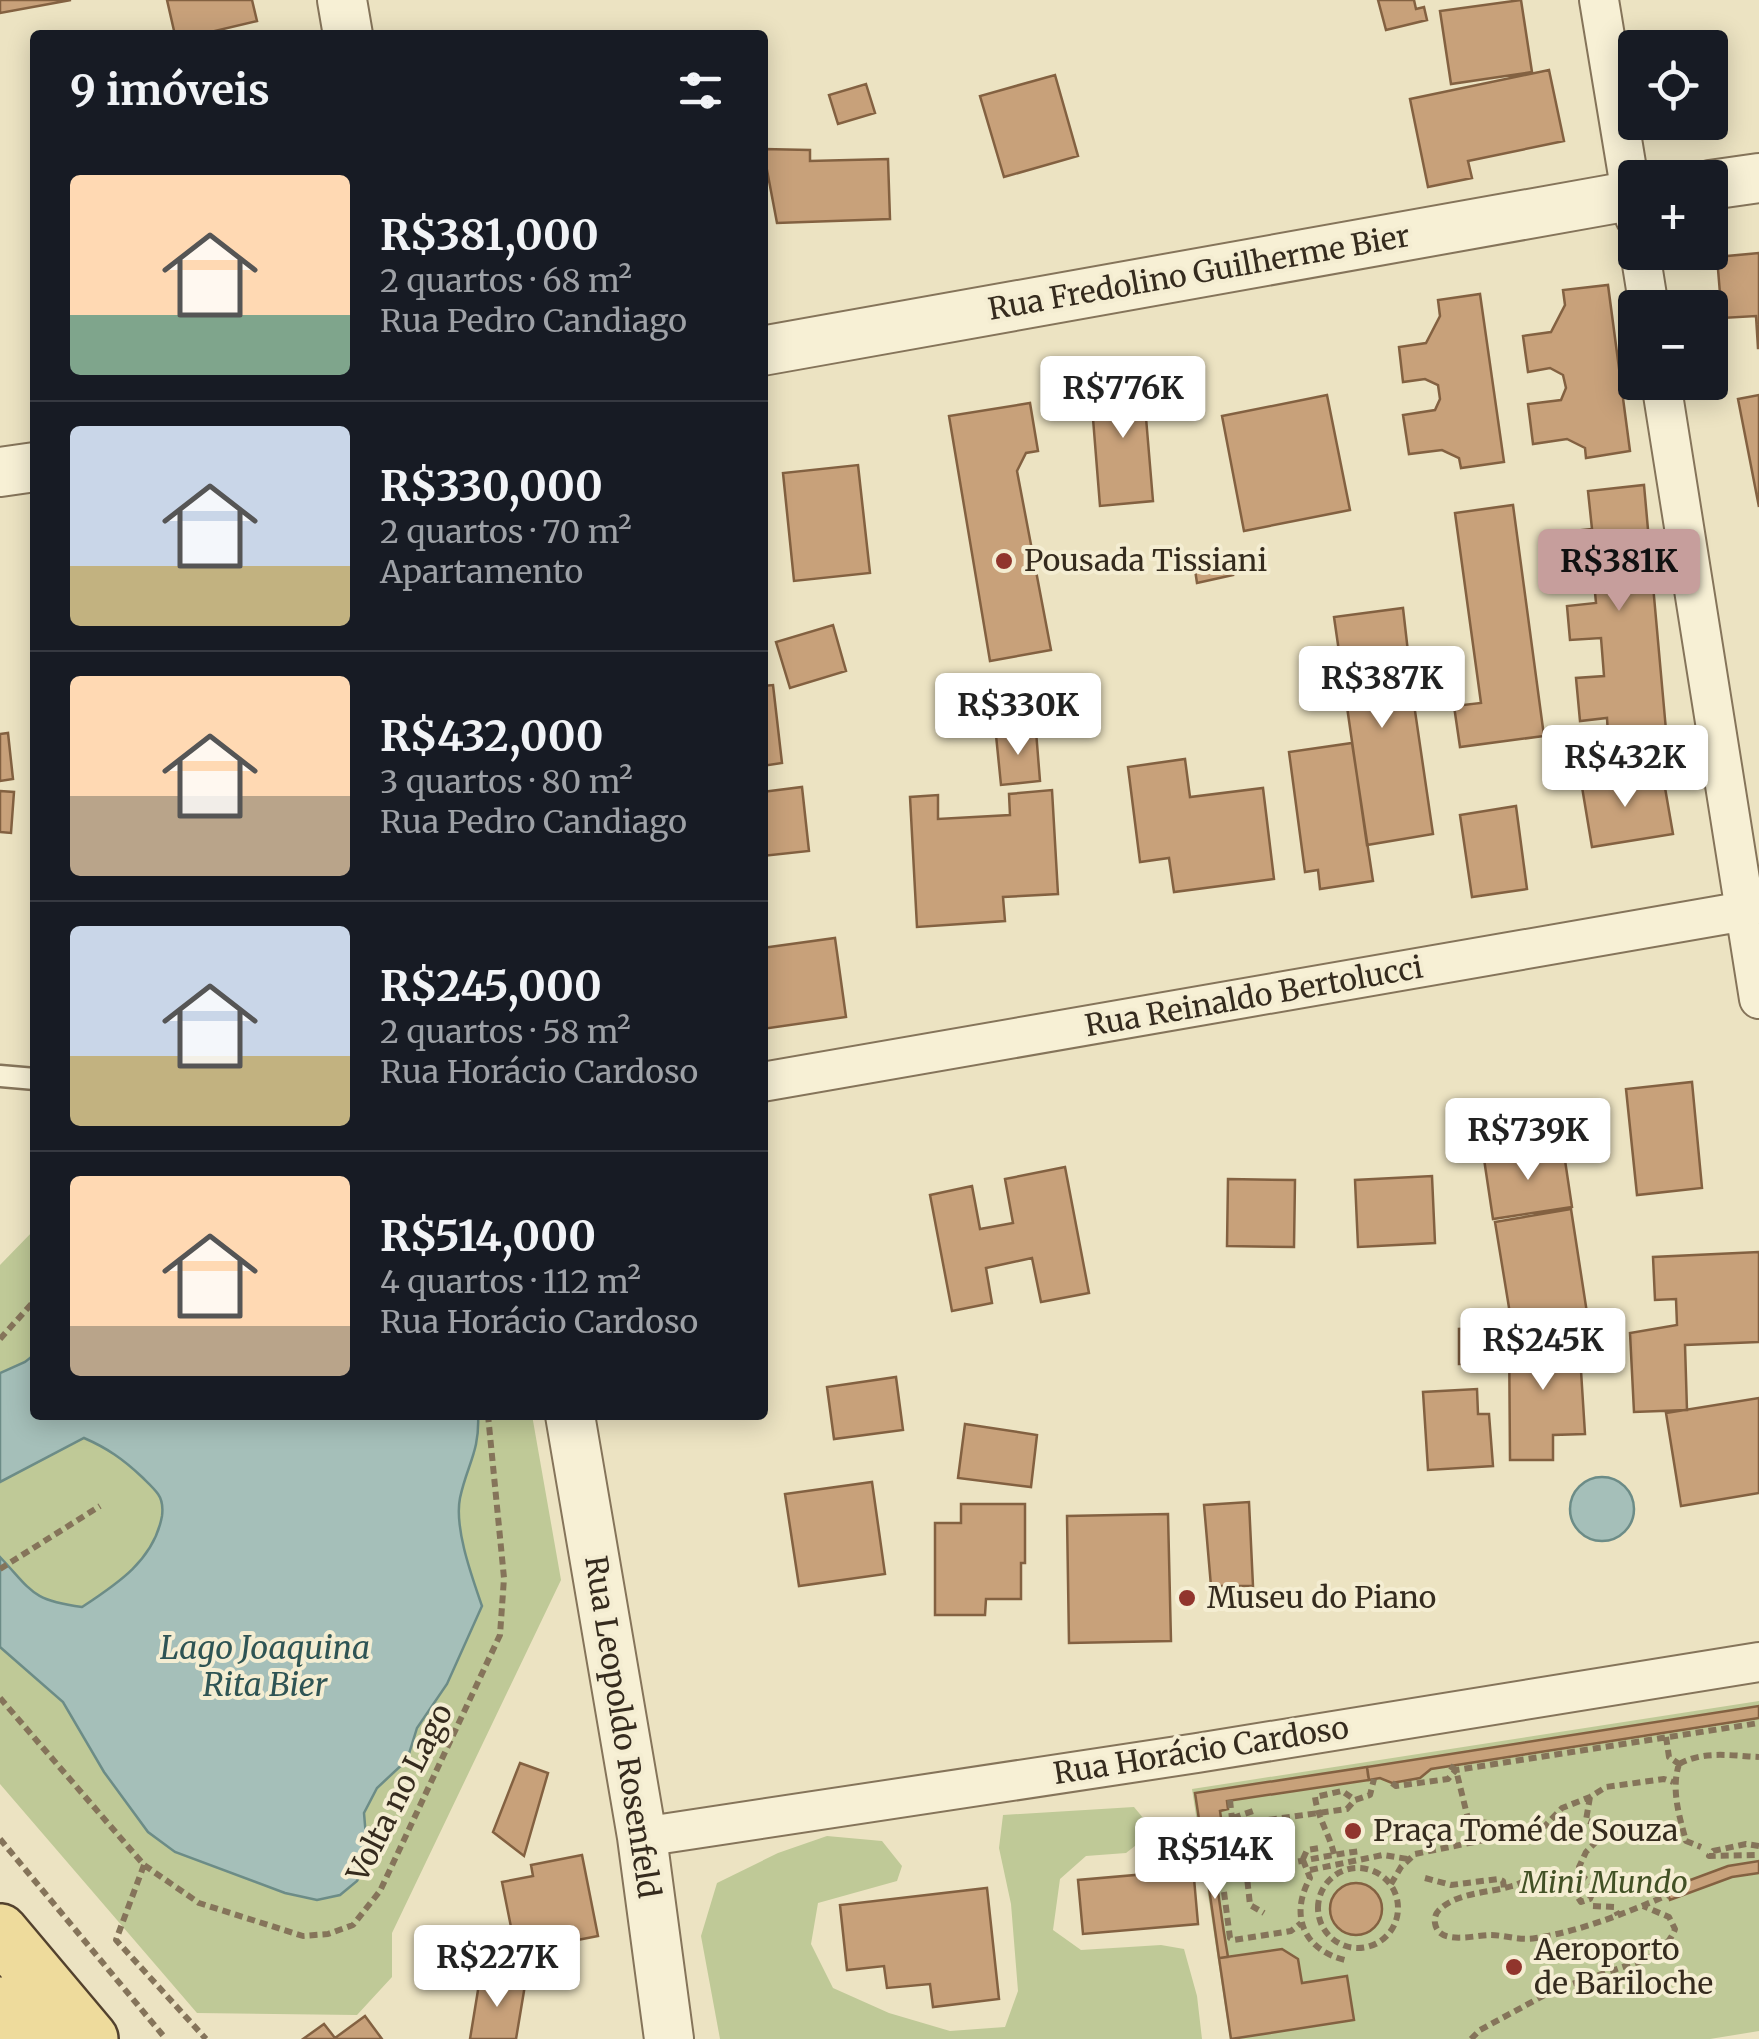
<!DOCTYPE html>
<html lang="pt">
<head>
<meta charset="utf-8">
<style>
  body { margin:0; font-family:Merriweather,serif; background:#242831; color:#f1f3f6; height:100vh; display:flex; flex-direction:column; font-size:38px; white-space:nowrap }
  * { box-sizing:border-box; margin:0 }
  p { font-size:32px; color:#9ea1a6 }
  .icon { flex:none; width:55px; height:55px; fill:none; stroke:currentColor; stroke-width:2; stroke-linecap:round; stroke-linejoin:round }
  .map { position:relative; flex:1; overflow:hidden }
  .details { position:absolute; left:30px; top:30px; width:738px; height:1390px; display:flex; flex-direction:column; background:#171b24; border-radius:10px; box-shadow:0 5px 25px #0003 }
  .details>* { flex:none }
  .tools { position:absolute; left:1618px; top:30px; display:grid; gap:20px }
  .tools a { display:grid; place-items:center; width:110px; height:110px; border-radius:10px; background:#171b24; box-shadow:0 5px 25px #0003; font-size:50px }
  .price { position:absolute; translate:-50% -85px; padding:0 22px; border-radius:10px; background:#fff; color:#222; font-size:32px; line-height:65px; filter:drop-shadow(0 2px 5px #0008) }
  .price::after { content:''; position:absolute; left:50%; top:60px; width:30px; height:22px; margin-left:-15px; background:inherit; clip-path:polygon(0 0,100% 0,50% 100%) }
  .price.active { background:#c69e9c; color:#111 }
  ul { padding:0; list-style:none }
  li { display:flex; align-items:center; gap:30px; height:250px; padding:0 40px }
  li+li { border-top:2px solid #363941 }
  li span { display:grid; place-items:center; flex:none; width:280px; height:200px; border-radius:10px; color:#555 }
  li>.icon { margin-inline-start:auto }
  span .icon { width:120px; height:120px; fill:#fffc; stroke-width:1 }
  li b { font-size:42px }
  h2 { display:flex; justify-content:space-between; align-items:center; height:120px; padding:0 40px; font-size:42px }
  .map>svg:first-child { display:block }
</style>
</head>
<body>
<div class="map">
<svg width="1759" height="2039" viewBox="0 0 1759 2039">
  <rect width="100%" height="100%" fill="#ece3c2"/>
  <path fill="#bfc997" d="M35,1229V1415H532L561,1580L392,1933V1977L357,2015L197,2013L0,1784V1265Z
    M1759,1701V2031L1710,2039H1230L1192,1789Z
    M1134,1807L1154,1831L1126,1853L1086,1856L1060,1879L1053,1930L1081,1950L1161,1945L1184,1949L1197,1996L1202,2039H720L701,1936L717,1883L778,1853L827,1836L882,1841L902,1866L897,1881L818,1903L811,1944L833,1988L889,2013L950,2031L1005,2027L1018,1991L1011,1904L999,1848L1003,1815Z"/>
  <path fill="#a5bfb9" stroke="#6c8c87" stroke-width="2.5" d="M35,1354V1415H478C480,1451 467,1465 460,1498C454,1528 472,1577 482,1606L447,1684L417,1728L407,1760L377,1788L364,1813L368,1861L357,1881L340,1895L317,1900L285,1893L175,1852L148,1832L104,1772L63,1702L0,1647V1557C33,1592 31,1600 82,1607C117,1584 154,1560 162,1516C163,1508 163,1501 158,1494C154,1488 147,1482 142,1477C123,1459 107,1448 84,1438L0,1482V1373L25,1362Z
    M1570 1509a32 32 0 1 1 64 0a32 32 0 1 1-64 0Z"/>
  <path fill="#c8a17a" stroke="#836141" stroke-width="2.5" d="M0,0H71L0,13Z
    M167,0H252L257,21L198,35H175Z
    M1378,0H1414L1416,9L1424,7L1427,20L1386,30Z
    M1521,0L1532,72L1451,84L1440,11Z
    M1549,70L1564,141L1468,161L1472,178L1428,187L1410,99Z
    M1055,75L1078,156L1004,177L980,96Z
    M866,84L875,113L838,124L829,95Z
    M763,149L810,150V161L888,159L890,219L777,223Z
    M1759,253V348H1758L1756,316L1722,318L1717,257Z
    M1608,285L1630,451L1586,458L1585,448L1567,439L1533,444L1528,404L1561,400L1566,388L1563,375L1550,368L1528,372L1523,336L1551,332L1565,305L1563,290Z
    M1480,294L1504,462L1461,468L1459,458L1442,450L1409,454L1403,415L1435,410L1440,399L1438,385L1425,379L1403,382L1399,347L1426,343L1440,316L1438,300Z
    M1142,370L1153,501L1100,506L1092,406L1105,405L1102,373Z
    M1327,395L1350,510L1244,531L1222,416Z
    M1759,395V507L1738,399Z
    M1030,403L1038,451L1026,453L1017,471L1051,650L990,661L949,416Z
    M858,465L870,573L794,581L783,473Z
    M1644,485L1666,730L1608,735L1607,718L1580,721L1576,678L1604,676L1601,638L1570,640L1567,606L1596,603L1592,562L1565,565L1563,532L1592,529L1588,491Z
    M1513,505L1544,736L1460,747L1454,706L1481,703L1455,513Z
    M1229,555L1233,575L1197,583L1194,563Z
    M1403,608L1408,652L1372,659L1381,707L1414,704L1433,834L1367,845L1334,617Z
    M833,625L846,671L790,688L776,642Z
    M773,685L782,763L762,766V686Z
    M1036,731L1040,781L1001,785L996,735Z
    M8,733L13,779L0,781V734Z
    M1352,743L1373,881L1320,889L1318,870L1305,872L1289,752Z
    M1185,759L1190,797L1263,788L1274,879L1174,892L1169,858L1140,862L1128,767Z
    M1630,773L1632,787L1664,782L1673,834L1592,847L1581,781Z
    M802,787L809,851L762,856V792Z
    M1052,790L1058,894L1003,897L1005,921L917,927L910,797L938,795V819L1010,815L1009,794Z
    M0,791L14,792L11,833L0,832Z
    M1516,806L1527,889L1472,897L1460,815Z
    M835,938L846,1017L762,1029V948Z
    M1692,1082L1702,1188L1637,1195L1626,1089Z
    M1563,1147L1572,1207L1493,1219L1484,1159Z
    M1065,1167L1089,1293L1041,1302L1032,1258L986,1268L992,1303L952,1311L930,1195L972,1186L980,1229L1013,1223L1005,1179Z
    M1432,1176L1435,1243L1358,1247L1355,1180Z
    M1228,1179L1295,1180L1294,1247L1227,1246Z
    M1571,1209L1587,1313L1512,1326L1495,1222Z
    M1759,1252V1342L1685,1345L1687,1410L1634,1412L1630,1333L1677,1325L1676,1299L1655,1300L1653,1257Z
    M1509,1326H1537V1341L1579,1339L1585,1434L1553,1435V1460H1510Z
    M1499,1327L1500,1363L1459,1364V1329Z
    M896,1377L903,1430L834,1439L827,1387Z
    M1477,1389L1478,1414H1489L1493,1466L1428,1470L1423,1392Z
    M1759,1398V1493L1681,1506L1666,1413Z
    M965,1424L1037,1435L1031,1487L958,1478Z
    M872,1482L885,1574L799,1586L785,1494Z
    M1249,1502L1253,1586H1211L1204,1505Z
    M961,1504H1025V1563H1021V1599H986L985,1615H935V1523H961Z
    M1168,1514L1171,1641L1069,1643L1067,1516Z
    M1759,1706V1718L1431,1769L1420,1778L1392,1783L1380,1778L1369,1780L1368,1775L1367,1767Z
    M520,1763L548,1773L524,1856L493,1832Z
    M1367,1767L1369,1780L1227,1801L1228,1809L1220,1811L1222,1825L1216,1826L1219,1843L1203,1846L1195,1793Z
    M1191,1844L1198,1924L1083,1934L1078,1880L1169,1872L1167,1846Z
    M1211,1844L1224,1933L1228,1957L1219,1958L1203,1846Z
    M582,1855L598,1936L516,1952L502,1882L533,1876L531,1865Z
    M1759,1861V1873L1732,1877L1670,1900L1666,1889L1728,1866Z
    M1330 1909a26 26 0 1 1 52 0a26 26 0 1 1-52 0Z
    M987,1888L999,1999L933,2007L930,1984L887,1988L884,1966L847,1970L840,1905Z
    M1282,1949L1298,1959L1302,1983L1347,1976L1354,2020L1231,2039L1219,1958Z
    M480,1978L525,1985L516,2039H470Z
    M365,2016L382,2039H303L324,2024L335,2038Z"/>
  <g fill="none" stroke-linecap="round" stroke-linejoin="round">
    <g stroke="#85745a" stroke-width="25">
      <path id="service" d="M0,1076L35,1079"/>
    </g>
    <g stroke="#85745a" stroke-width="42">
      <path id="minor" d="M1599,0L1635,218
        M1640,252L1649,308
        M1661,382L1759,999
        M762,1082L1745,911
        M642,1837L1197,1753L1759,1662"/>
    </g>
    <g stroke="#85745a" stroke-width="52">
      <path id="tertiary" d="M342,0L348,35
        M1710,185L1759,178
        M762,351L1635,195
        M0,472L35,467
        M570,1415L642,1837L669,2039"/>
    </g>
    <g stroke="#53422e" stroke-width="60">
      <path id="primary" d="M0,1932L90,2039
        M0,2005L29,2039"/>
    </g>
    <path stroke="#85745a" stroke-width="6" stroke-dasharray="8 5" stroke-linecap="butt" d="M0,1339L35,1300
      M0,1569L100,1506
      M0,1698L144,1865L199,1903L303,1936L328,1934L353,1925L380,1891L500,1635L504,1578L488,1415
      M1666,1737L1669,1757L1679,1764
      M1679,1764C1671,1790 1679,1815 1686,1841L1701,1847
      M1679,1764C1705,1750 1732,1756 1759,1757
      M1450,1766L1456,1770L1474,1843
      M1392,1783L1396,1786L1448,1779L1456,1770L1759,1723
      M1590,1797L1586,1820L1609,1829L1586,1852L1579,1867L1583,1877L1595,1886L1590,1899L1581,1902L1564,1876L1539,1870C1531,1876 1522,1884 1512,1886C1490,1893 1457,1892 1439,1910C1436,1913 1434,1918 1435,1923C1438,1946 1475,1935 1490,1935C1505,1935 1520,1941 1536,1938C1581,1931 1626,1913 1668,1895
      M1230,1800L1232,1819L1224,1833L1227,1869C1273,1870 1316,1856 1361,1851
      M1233,1818L1253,1811
      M1232,1819L1239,1824L1347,1809L1355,1800L1370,1795L1374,1779
      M1468,1820L1521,1828
      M0,1839L166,2039
      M1759,1846L1746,1844L1713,1851L1709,1856L1759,1855
      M1334,1854C1329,1833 1318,1819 1315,1797L1342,1791L1355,1800
      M1303,1859L1307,1850L1320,1848
      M1303,1860L1310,1878C1289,1916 1304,1950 1345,1960
      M144,1865L116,1940L206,2039
      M1318 1908a40 40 0 1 1 80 0a40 40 0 1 1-80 0Z
      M1246,1868L1250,1905L1264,1913
      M1310,1870L1383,1855L1408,1859
      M1425,1878L1451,1885L1498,1879L1503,1881L1504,1888
      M1391,1884L1401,1867L1415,1854L1509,1835L1522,1828L1545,1826L1562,1808L1590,1797L1606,1787L1664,1779L1673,1782
      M1224,1892L1230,1938L1234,1940L1291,1931L1301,1923
      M1593,1906L1614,1907L1618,1915
      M1471,2039L1480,2030L1554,1990L1647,1959C1659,1951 1670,1943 1675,1929L1669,1917L1643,1906"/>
    <use href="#service" stroke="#f7f0d5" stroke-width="20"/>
    <use href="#minor" stroke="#f7f0d5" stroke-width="38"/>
    <use href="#tertiary" stroke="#f7f0d5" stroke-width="48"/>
    <use href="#primary" stroke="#eedb9c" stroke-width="55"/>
  </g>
  <g fill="#91352d" stroke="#f4edd2" stroke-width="4">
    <circle cx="1004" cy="561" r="10"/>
    <circle cx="1187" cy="1598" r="10"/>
    <circle cx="1353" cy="1831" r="10"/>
    <circle cx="1514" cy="1967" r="10"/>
  </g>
  <g text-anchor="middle" stroke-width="8" stroke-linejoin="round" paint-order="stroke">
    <g font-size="30" fill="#352b1e" stroke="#f4edd2">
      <text transform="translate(1199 273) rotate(-10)" y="10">Rua Fredolino Guilherme Bier</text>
      <text transform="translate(1254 997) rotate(-10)" y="10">Rua Reinaldo Bertolucci</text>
      <text transform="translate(622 1727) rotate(81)" y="10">Rua Leopoldo Rosenfeld</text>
      <text transform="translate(1201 1751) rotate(-9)" y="10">Rua Horácio Cardoso</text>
      <text transform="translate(400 1793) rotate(-63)" y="10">Volta no Lago</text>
    </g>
    <g font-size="30" fill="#352b1e" stroke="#f4edd2" text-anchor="start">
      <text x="1024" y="571">Pousada Tissiani</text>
      <text x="1207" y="1608">Museu do Piano</text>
      <text x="1373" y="1841">Praça Tomé de Souza</text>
      <text x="1534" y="1960">Aeroporto<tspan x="1534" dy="34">de Bariloche</tspan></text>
    </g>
    <g font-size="30" font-style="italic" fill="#425125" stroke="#f4edd2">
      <text x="1604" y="1893">Mini Mundo</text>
    </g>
    <g font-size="32" font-style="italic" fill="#2e5454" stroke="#f4edd2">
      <text x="265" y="1659">Lago Joaquina<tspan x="265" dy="37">Rita Bier</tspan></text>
    </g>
  </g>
</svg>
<div class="tools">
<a><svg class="icon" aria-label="locate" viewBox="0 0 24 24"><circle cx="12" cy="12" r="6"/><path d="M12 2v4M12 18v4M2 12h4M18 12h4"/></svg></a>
<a>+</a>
<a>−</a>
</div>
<b class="price" style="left:1123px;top:441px">R$776K</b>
<b class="price active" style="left:1619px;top:614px">R$381K</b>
<b class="price" style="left:1382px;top:731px">R$387K</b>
<b class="price" style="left:1018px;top:758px">R$330K</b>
<b class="price" style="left:1625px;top:810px">R$432K</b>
<b class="price" style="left:1528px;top:1183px">R$739K</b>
<b class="price" style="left:1543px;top:1393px">R$245K</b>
<b class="price" style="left:1215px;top:1902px">R$514K</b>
<b class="price" style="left:497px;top:2010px">R$227K</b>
<section class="details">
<h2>9 imóveis<svg class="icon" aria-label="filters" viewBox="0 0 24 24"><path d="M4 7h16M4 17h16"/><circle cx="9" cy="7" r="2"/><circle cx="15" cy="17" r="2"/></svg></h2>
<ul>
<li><span style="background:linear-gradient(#ffd9b3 70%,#7fa58c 0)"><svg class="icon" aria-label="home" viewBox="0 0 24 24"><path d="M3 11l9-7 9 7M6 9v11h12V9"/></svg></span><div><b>R$381,000</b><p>2 quartos · 68 m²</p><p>Rua Pedro Candiago</p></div></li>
<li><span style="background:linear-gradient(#c9d6e8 70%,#c2b280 0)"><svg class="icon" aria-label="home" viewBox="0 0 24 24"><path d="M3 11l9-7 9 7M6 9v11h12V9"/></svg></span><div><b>R$330,000</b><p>2 quartos · 70 m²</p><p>Apartamento</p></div></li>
<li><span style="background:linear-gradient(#ffd9b3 60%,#b9a48a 0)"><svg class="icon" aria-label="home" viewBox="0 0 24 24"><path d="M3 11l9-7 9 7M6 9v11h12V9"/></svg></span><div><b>R$432,000</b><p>3 quartos · 80 m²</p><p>Rua Pedro Candiago</p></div></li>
<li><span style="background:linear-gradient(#c9d6e8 65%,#c2b280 0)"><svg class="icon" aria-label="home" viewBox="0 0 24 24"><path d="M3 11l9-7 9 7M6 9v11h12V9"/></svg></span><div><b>R$245,000</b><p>2 quartos · 58 m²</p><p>Rua Horácio Cardoso</p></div></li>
<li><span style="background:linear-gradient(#ffd9b3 75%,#b9a48a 0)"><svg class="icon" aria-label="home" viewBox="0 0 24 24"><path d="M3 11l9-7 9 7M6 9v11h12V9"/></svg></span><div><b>R$514,000</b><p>4 quartos · 112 m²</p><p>Rua Horácio Cardoso</p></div></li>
</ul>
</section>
</div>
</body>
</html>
